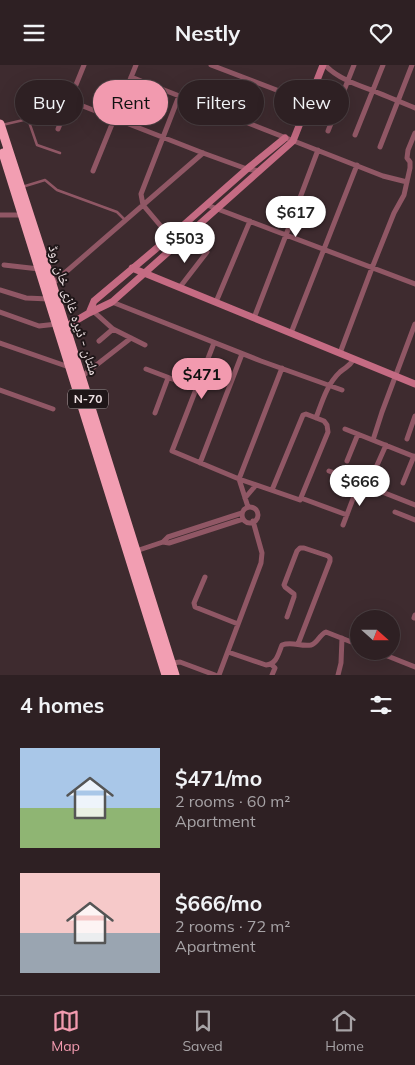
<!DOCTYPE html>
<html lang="en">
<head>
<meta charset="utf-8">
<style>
  body { margin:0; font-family:Mulish,"Noto Naskh Arabic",sans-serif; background:#3a2d30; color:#f1f3f6; height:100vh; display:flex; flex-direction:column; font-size:19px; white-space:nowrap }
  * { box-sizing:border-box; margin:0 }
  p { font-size:16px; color:#a7a3a6 }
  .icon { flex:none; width:28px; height:28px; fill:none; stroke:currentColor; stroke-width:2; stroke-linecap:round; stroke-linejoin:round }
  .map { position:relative; height:610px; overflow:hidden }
  .sheet { display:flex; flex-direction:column; background:#2e2023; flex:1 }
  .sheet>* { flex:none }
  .top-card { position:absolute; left:15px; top:15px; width:385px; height:45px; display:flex; gap:10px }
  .needle { width:32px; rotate:111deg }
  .fabs { position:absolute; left:350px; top:545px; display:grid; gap:10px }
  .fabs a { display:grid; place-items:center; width:50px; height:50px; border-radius:50%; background:#2e2023; box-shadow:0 5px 20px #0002,0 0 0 1px #493e41; font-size:25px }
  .price { position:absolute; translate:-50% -42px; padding:0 11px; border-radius:18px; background:#fff; color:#222; font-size:16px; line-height:32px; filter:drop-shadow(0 1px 2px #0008) }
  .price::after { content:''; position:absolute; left:50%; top:30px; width:15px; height:11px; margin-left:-8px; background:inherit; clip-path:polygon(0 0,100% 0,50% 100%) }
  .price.on { background:#f29aaf; color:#111 }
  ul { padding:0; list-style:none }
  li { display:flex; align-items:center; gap:15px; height:125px; padding:0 20px }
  li span { display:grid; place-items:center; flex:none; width:140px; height:100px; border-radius:0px; color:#555 }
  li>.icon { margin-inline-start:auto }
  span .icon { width:60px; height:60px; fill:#fffc; stroke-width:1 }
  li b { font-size:21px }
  h2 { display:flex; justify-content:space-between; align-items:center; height:60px; padding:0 20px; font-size:21px }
  .chip { padding:0 18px; border-radius:22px; background:#2e2023; box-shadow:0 5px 20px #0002,0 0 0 1px #493e41; font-size:18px; line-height:45px }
  .chip.on { background:#f29aaf; color:#111 }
  header { display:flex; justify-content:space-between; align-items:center; height:65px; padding:0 20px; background:#2e2023; font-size:22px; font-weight:700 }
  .tabs { display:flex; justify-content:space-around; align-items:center; height:70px; border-top:1px solid #493e41; background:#2e2023; font-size:14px; color:#a7a3a6 }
  .tabs a { display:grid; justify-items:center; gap:2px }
  .tabs .on { color:#f29aaf }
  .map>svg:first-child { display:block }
</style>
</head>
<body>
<header><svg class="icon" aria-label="menu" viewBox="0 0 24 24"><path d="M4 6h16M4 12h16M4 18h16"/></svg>Nestly<svg class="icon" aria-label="heart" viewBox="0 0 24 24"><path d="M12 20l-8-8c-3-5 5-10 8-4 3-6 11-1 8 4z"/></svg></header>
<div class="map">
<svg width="415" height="610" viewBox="0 0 415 610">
  <rect width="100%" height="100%" fill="#3e2b2f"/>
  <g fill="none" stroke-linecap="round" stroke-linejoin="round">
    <path stroke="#905765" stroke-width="2.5" d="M22,25L28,54L37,80L60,88
      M2,60L28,54
      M22,122L45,115L57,125L117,147L124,154"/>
    <path stroke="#905765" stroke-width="5" d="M211,0L308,37
      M325,0C337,13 357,20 374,26C388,32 401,37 415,43
      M131,12L383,111L407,117
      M70,36L203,88L247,104L260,106
      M58,64L84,0
      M328,66L354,0
      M355,70L383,0
      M380,82L412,0
      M93,106L136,0
      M207,140L415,219
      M0,150H22
      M170,172L143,140L141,129L179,31
      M4,200L39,204
      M52,219L203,88
      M180,222L207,187
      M0,225L26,233L49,234
      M112,237L261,296L342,325
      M216,237L250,156
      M93,246L113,264L145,280
      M0,247L39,261L57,259
      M254,253L286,170L318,85
      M291,268L357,100
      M99,276L113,264
      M0,278L69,302
      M214,278L172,386L239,414L300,435L328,367L327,360L324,356L306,349L303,350L272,425
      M340,288L372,203L394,148L404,130L410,103V97L407,93L408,85L415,68
      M146,304L196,323
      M81,312L131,273
      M0,325L53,344
      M155,348L168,313
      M316,353C322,337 327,319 340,307C347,301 348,303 354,294
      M345,364L415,392
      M407,374L415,351
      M373,375L382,347L415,259
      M347,396L358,369
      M200,398L242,289
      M329,406L415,440
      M374,407L386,380
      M403,418L414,391
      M245,433L256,420
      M301,433L347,450
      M248,442L239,414L282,303
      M242 450a8 8 0 1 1 16 0a8 8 0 1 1-16 0Z
      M395,447L415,455
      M343,460L359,418
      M163,477L168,472L242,448
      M136,486L163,477L169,478L243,454
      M205,512L194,538L195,542L238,559
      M287,552L294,532V529L285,522L284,520L297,486L300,483H304L328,491L330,493V496L298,579
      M414,553L415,550
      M375,586L415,602
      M228,587L266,600C277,599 278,589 282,580C292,576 301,582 311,580C318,578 319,570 326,567L359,580
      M172,598L180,597L215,610
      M271,599L275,603L272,610
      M219,610L261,498L262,488L253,456
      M338,610L341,598L342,573"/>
    <path stroke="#c56b83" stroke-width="7" d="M132,203L415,319
      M89,248L94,236L170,172L247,104L285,73
      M65,262L89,248L112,237L293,76L323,0"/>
    <path stroke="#f29eb2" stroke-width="9" d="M0,59L52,219L175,610
      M3,88L166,610"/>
  </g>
  <g text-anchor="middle" stroke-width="4" stroke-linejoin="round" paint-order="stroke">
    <rect fill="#1f1618" stroke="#b1a5a7" stroke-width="1" x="68" y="324.5" width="40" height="19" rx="4"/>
    <g font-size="12" font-weight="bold" fill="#efe2e4">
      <text x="88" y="338">N-70</text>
    </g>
    <g font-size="14" fill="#efe2e4" stroke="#1f1618">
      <text transform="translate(74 245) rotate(72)" y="5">ملتان - ڈیرہ غازی خان روڈ</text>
    </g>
  </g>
</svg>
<div class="fabs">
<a><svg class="needle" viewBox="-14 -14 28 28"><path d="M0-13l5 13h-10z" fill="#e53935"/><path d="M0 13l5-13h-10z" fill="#a7a3a6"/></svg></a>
</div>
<b class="price" style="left:296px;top:173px">$617</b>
<b class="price" style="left:185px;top:199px">$503</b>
<b class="price on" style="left:202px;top:335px">$471</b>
<b class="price" style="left:360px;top:442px">$666</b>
<div class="top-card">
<a class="chip">Buy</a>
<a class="chip on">Rent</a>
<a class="chip">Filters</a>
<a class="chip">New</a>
</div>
</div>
<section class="sheet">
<h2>4 homes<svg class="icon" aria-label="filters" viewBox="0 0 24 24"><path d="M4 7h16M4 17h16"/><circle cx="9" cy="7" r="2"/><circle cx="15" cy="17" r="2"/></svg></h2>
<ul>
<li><span style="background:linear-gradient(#a9c7e8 60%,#8fb573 0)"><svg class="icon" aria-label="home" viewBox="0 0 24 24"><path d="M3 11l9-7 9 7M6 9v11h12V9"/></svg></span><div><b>$471/mo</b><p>2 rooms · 60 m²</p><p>Apartment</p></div></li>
<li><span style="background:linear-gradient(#f6c9c9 60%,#9aa5b1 0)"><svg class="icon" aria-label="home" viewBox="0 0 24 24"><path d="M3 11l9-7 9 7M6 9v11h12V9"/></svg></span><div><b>$666/mo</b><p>2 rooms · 72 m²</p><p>Apartment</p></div></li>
</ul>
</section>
<nav class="tabs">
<a class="on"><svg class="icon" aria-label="map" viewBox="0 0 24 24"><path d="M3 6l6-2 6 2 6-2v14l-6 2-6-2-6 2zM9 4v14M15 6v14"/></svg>Map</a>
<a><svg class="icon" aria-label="saved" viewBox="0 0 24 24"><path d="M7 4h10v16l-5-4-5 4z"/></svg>Saved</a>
<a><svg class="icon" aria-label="home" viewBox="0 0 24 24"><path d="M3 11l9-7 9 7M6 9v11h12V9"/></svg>Home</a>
</nav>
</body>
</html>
